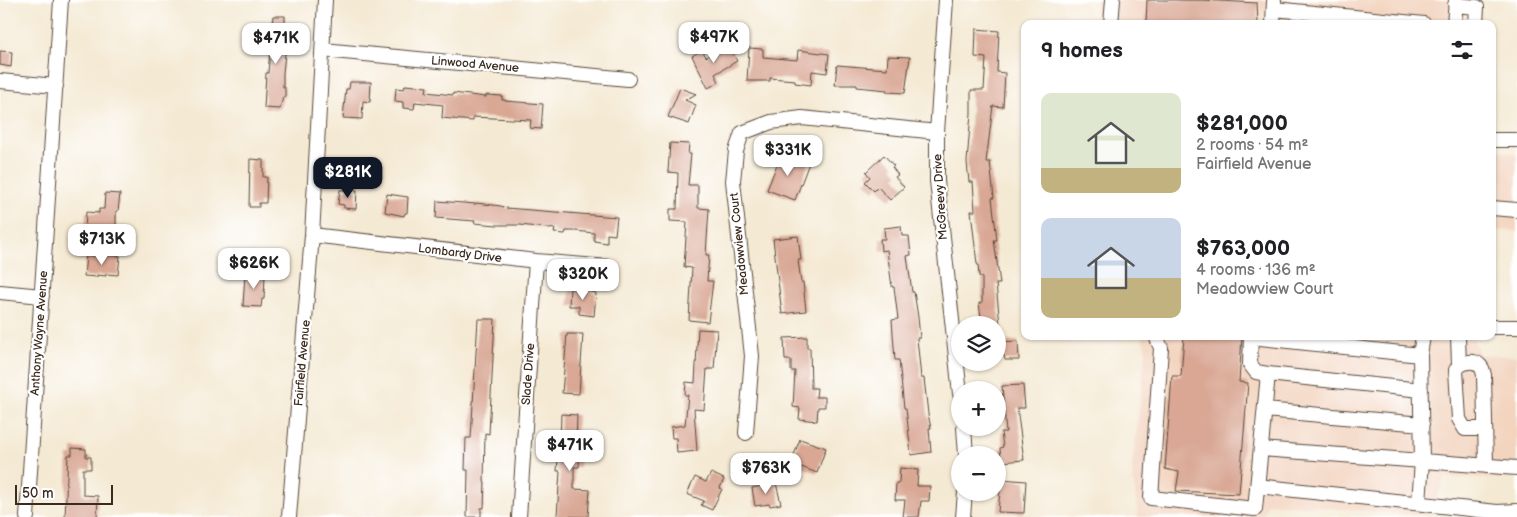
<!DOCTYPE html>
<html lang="en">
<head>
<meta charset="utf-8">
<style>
  body { margin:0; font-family:"Balsamiq Sans",sans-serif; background:#f6f6f6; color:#202124; height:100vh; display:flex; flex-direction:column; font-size:19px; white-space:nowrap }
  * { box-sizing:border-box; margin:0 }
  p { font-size:16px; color:#757577 }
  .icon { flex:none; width:28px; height:28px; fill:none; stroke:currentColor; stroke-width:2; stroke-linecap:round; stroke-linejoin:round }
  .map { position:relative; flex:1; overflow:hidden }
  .drawer { position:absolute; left:1021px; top:20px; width:475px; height:320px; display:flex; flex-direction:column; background:#fff; border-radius:10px; box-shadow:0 1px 4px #0004 }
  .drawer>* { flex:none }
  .buttons { position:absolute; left:951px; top:316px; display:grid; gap:10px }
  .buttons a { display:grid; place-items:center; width:55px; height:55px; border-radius:50%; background:#fff; box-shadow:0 1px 4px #0004; font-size:25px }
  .scale { position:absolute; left:15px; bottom:12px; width:98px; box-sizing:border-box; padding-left:5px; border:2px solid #3b2a1e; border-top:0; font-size:14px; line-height:18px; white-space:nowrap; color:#3b2a1e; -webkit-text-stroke:4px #fff; paint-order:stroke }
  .price { position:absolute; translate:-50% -42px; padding:0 11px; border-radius:10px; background:#fff; color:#222; font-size:16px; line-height:32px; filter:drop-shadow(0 1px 2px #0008) }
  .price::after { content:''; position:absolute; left:50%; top:30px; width:15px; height:11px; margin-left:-8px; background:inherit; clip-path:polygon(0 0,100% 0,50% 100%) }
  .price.selected { background:#111827; color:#fff }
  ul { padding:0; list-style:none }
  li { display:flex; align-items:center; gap:15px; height:125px; padding:0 20px }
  li span { display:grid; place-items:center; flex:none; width:140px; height:100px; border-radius:10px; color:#555 }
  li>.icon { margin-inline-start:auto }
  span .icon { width:60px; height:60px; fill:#fffc; stroke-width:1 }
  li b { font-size:21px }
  h2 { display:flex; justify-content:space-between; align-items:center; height:60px; padding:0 20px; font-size:21px }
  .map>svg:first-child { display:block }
</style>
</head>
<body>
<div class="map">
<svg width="1517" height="517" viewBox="0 0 1517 517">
  <rect width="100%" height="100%" fill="#fff"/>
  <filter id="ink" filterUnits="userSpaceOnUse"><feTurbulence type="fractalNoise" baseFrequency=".02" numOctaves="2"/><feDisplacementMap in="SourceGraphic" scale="10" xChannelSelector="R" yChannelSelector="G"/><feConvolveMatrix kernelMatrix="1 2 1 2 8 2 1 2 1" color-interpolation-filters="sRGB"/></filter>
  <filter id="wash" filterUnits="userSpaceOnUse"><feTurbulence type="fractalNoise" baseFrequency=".0096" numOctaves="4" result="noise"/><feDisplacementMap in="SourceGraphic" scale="20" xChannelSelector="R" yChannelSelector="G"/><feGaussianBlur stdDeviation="1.12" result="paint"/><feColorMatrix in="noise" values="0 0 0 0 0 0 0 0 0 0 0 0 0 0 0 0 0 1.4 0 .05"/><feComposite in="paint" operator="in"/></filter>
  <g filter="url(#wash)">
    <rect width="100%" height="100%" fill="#f4e9d3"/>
    <path fill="#f3d4bf" d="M1096,0H1465L1463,24H1095Z
      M1492,146L1498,150L1517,155V231L1493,230Z
      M1142,336H1473L1479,355L1517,356V472L1508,478L1445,477L1430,516L1267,503L1262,517H1138L1132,468L1146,351Z"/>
    <g id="blocks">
      <path fill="#d9a794" d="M1147,0H1201L1257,3L1258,24H1146Z
        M273,16H285V35H287L283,73V87H285V97H283L280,109L264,108L266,73H268Z
        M976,29L999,31L997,72L1005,73L1003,107L993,106L986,162H990L994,198H992L997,240H994L1000,284H996L1000,325H982L979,303H982V278L979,276L978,264H977L971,211H975L973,182H969L967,162L971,113V90H984L986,58L975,57Z
        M728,45L737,61L715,74L719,82L708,88L692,56L702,50L706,57Z
        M749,48L763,49V57L797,60L798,50L829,54L827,73L812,71L811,85L795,83V80L770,78V81H747Z
        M0,51L12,52L11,67L0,65Z
        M888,56L910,57L905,93L887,92V90L857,87V85H835L837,65L887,69Z
        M350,82H371L370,102L363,101L362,119L343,118L346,89H349Z
        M405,85L427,87L426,92L453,95V93L486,97V95L502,96V100H505V101L543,104L541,129L530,128L531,120L473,117V121L442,118L443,105L415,102L414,109L403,108V102L395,101L396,88L404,89Z
        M680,88L696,94L685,100L696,105L689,124L668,117Z
        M670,143L689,144L688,154H691L688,185H698V208L709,209L706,255H709L707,281H713L708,322L689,320L692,268L684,267L687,222L670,221V209H677L678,173L668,172Z
        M781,154L809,163L795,200L767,190Z
        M884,155L894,166L892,167L898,175L895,177L904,187L890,200L878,187L874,191L865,182L870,177L866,172Z
        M250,159L263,160V177H267L266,203H259V207H249Z
        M340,190H357L356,209L344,208V205L338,204Z
        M105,193L120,194L118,211H116V237L96,236V232H85L86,212L99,213V209H104Z
        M387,194L408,197L407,213H405L404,216L385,212Z
        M437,201L476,204V203L501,206L506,208L617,217L615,235L607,234V243L594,241V233L576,231H566L565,234L554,233L555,229L520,225H497L474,223L475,221L436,218Z
        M901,226L902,236H909L911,255L907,256L912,292H914L918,317L920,338H917L921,378H924L928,414L931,428H929L931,452L911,455L906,408H904L899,360H895L892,320L898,319L894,287H892L887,250L881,251L880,239H885L884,228Z
        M798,236L801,260H798L801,282H803L806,311L782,314L773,239Z
        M86,255L107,257V255L120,256L118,275L106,274V276L97,275V277L84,276Z
        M245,274L265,275L264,299H262L261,307L243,306Z
        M570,288L596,293L594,316L579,314V306H569Z
        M478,319H495L489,434L485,433L484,482H485L484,508H481V517H467L468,470H465L466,438H471Z
        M698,329L717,330L714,369H707L704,410L694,409L697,451L677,453L676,438H672L671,427L685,425L688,395H685L686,382L695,383Z
        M567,334H583L579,394L562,393Z
        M1184,336H1242L1239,382L1248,383L1239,494L1176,491L1179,472L1165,469L1172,376H1181Z
        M807,337V348H810L811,388H817L816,397H825V407H818L817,421L799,419L800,408L793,407L795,371H791V360H785L784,338Z
        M1018,341L1019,360H1005L1004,355H998V342Z
        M1023,385L1025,408H1017L1024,460L1001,462L1000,448L1003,447L1001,432H1006L1002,386Z
        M561,414L577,415L576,448L580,449L579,467H574V489L590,490L588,517L557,516L560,471H557L559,447H560Z
        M800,439L826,448L817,473L791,463Z
        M72,448L86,449V457H91V469H83V495L98,496L97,517H65L68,455H72Z
        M900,468L918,470L917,486H930L929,501H921L919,517H903L905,500H895L896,483H899Z
        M711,473L724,479L720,488L722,489L712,510L701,505L704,501L687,494L695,477L706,482Z
        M1001,479L1026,481L1024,513L998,512Z
        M776,483L781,504L770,506L769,504L755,506L752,488Z"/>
    </g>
  </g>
  <g filter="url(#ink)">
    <use href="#blocks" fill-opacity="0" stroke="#574739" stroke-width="1"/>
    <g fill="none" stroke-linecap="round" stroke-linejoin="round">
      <g stroke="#574739" stroke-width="16">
        <path id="minor" d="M946,0L937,132V181L960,394
          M1455,5L1477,7L1476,24
          M1274,9L1424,24
          M1111,24L1113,0
          M1273,24L1274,1
          M1454,24L1456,0
          M323,50L628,79
          M0,81L56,86
          M1492,140H1517
          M1492,208L1517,210
          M312,235L536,261L609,267
          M0,292L42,296
          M1492,327H1517
          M1156,336L1161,348L1151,498L1255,509L1268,374L1256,372L1250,364L1251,336
          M1458,336L1459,365
          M1251,337L1420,355
          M1268,374L1421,390
          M1265,410L1422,424
          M964,428L966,455
          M1485,429H1465L1459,419L1456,370C1460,362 1475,358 1481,367C1483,369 1483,372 1484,375L1486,466
          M746,433L752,356L733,181L736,151L742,133L771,122L802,118L937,132
          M1261,449L1517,468
          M1257,486L1497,512L1517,511
          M1419,503L1422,461L1420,355L1423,336
          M27,517L61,0
          M289,517L312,235L325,0
          M519,517L536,261
          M963,517L965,492"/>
      </g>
      <use href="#minor" stroke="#fff" stroke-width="14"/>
    </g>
  </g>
  <g text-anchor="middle" stroke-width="4.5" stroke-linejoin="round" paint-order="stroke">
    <g font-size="12" fill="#3b2a1e" stroke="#fff">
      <text transform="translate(475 64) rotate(5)" y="4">Linwood Avenue</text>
      <text transform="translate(940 197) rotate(-94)" y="4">McGreevy Drive</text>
      <text transform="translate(739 244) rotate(-96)" y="4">Meadowview Court</text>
      <text transform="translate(460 253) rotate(7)" y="4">Lombardy Drive</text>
      <text transform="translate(39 333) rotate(-86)" y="4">Anthony Wayne Avenue</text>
      <text transform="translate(302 363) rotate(-85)" y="4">Fairfield Avenue</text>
      <text transform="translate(528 374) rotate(-86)" y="4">Slade Drive</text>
    </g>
  </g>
</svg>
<div class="buttons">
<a><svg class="icon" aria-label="layers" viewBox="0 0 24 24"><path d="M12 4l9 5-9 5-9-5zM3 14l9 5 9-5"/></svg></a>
<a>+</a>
<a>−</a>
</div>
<div class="scale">50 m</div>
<b class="price" style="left:714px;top:64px">$497K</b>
<b class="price" style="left:276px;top:65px">$471K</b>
<b class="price" style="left:788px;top:177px">$331K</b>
<b class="price selected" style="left:348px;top:199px">$281K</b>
<b class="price" style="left:102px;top:266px">$713K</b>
<b class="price" style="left:254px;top:290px">$626K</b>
<b class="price" style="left:583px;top:301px">$320K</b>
<b class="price" style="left:570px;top:472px">$471K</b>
<b class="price" style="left:766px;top:495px">$763K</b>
<section class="drawer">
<h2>9 homes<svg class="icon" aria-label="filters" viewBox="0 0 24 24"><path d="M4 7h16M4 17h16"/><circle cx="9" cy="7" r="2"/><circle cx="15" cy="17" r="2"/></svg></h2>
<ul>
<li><span style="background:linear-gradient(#dfe7d0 75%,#c2b280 0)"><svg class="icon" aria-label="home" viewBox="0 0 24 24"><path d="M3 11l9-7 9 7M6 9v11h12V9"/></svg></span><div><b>$281,000</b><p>2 rooms · 54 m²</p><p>Fairfield Avenue</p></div></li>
<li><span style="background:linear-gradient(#c9d6e8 60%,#c2b280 0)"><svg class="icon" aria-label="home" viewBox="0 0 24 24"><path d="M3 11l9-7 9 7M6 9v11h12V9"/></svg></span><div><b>$763,000</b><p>4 rooms · 136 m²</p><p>Meadowview Court</p></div></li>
</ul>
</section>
</div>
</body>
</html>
